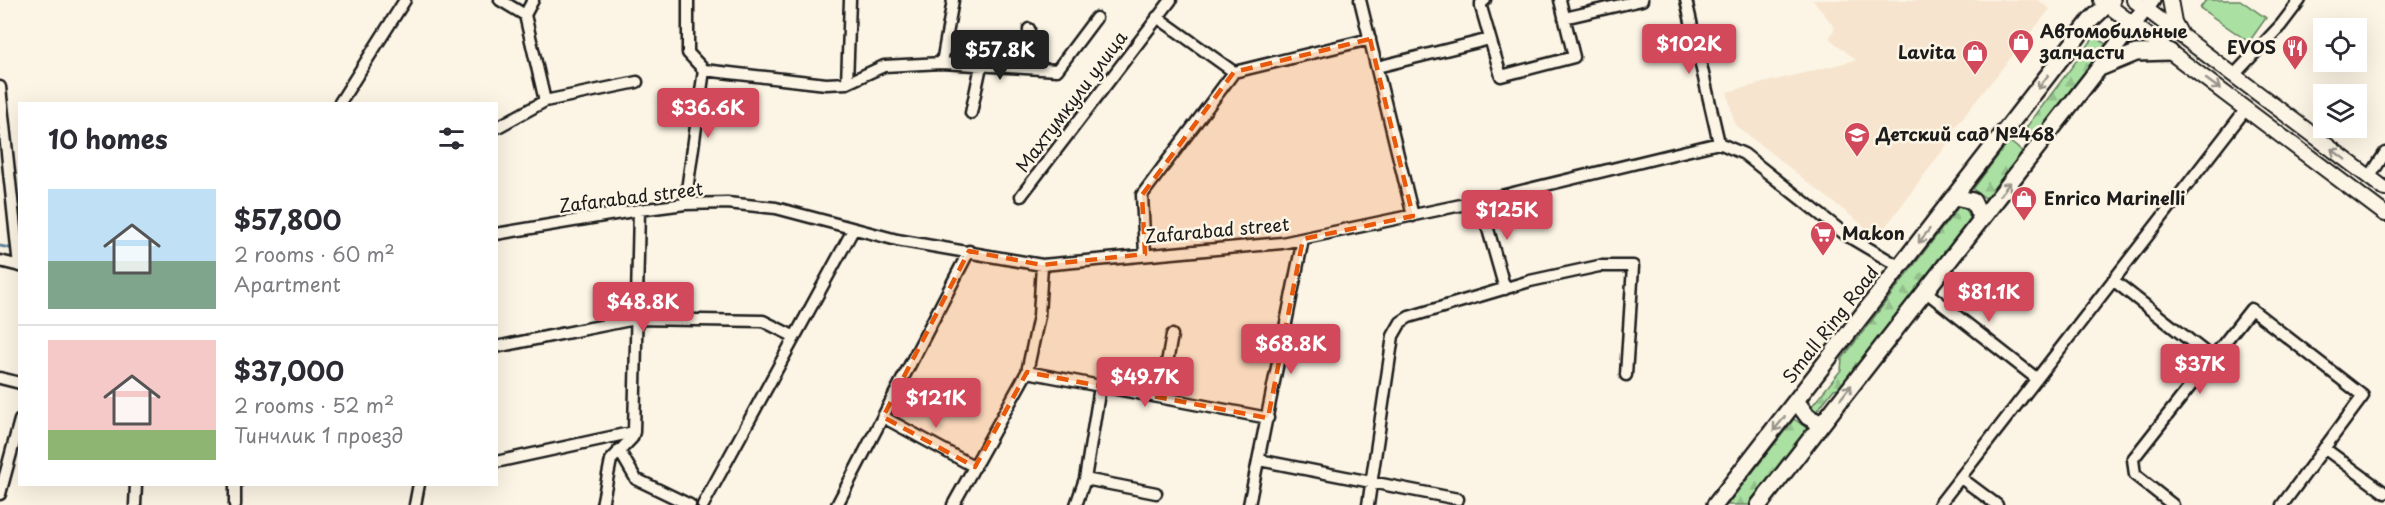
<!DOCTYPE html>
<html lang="en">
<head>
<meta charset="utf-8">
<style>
  body { margin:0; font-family:"Playpen Sans",sans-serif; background:#f7f7f7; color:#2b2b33; height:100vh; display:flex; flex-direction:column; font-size:22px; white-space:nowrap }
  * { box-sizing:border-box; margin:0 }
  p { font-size:20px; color:#7c7c81 }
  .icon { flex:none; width:33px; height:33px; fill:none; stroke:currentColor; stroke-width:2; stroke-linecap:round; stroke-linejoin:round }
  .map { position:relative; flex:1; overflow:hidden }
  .side { position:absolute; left:18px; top:102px; width:480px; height:384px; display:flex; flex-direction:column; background:#fff; border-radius:0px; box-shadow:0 6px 24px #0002 }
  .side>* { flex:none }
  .buttons { position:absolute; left:2313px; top:18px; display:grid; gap:12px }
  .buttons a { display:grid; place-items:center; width:54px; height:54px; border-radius:0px; background:#fff; box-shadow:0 6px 24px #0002; font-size:30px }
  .price { position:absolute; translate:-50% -51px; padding:0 14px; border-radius:6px; background:#d1495b; color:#fff; font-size:20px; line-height:39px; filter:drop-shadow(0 2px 3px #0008) }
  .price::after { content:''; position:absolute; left:50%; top:36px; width:18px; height:14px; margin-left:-9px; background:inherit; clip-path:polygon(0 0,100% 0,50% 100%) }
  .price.selected { background:#222; color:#fff }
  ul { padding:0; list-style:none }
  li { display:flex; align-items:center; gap:18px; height:150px; padding:0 30px }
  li+li { border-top:2px solid #e1e1e2 }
  li span { display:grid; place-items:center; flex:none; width:168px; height:120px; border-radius:0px; color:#555 }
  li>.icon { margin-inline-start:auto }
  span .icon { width:72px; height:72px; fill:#fffc; stroke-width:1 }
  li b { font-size:26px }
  h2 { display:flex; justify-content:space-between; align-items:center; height:72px; padding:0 30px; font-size:26px }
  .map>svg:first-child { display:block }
</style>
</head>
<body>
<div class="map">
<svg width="2385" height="505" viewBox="0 0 2385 505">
  <defs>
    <pattern id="forest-firs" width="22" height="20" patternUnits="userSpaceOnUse" patternTransform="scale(1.5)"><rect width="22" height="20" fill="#aae0a2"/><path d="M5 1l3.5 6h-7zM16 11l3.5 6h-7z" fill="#92c08b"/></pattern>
  </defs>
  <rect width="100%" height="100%" fill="#fcf5e5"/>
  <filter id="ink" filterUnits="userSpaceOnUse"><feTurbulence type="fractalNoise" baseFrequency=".0167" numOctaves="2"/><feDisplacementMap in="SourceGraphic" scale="12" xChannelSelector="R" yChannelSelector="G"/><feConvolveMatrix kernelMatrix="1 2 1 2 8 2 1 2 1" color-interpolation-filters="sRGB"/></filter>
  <g filter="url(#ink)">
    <path fill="#f6e4ce" d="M1813,0H2038L2050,9L1951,132L1954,135L1878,237L1735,125L1727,92L1856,60L1829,38L1835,28Z"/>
    <path fill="url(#forest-firs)" stroke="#637e5f" stroke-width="1.5" d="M2095,36L2108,46L2037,138L2025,129Z
      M2009,141L2024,153L1988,200L1973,189Z
      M1960,205L1974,216L1843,387L1834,389L1817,411L1811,407L1841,370L1842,359Z
      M1794,419L1809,430L1751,505H1727Z"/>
    <path fill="#aae0a2" stroke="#637e5f" stroke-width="1.5" d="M2206,0H2240L2266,18L2249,42L2200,8Z"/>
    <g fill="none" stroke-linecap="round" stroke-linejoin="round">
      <path stroke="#65899f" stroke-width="3" d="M0,246L14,249"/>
      <g stroke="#1c1c1c" stroke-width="15">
        <path id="minor" d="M500,0L525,15
          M533,0L525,15L545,101
          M688,0V53L704,70L826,84L847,83L884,66L942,63L953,0
          M1360,0L1413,216
          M1485,0L1481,3V7L1501,76L1574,57L1560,0
          M1686,0L1719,143
          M1157,17L1234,72
          M1564,18L1642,0
          M942,63L1057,70L1096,18
          M1377,67L1490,39
          M1028,68L1029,29
          M2234,75L2281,25L2300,0
          M847,83L850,0
          M0,87L19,266
          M339,104L405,0
          M971,113L981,66
          M496,128L545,101L637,82
          M2369,178L2385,153
          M1021,196L1171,0
          M1480,201L1505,289
          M685,204L704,70
          M496,234L639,210L685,204L727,203L776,208L897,240L1042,265L1282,243L1480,201L1719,143L1744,154L1846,235L1900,267
          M1145,254L1142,195L1234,72L1370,39
          M0,261L20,266
          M2113,280L2211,357
          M1925,291L2036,378
          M496,347L635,319L763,321L793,336
          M1027,372L1268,418
          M0,378L20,383
          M1161,396L1172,335
          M883,417L975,467
          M2324,448L2385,493
          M619,450L636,479L690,505
          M1259,460L1458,499
          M496,462L634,432
          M1961,478L1997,505
          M1085,479L1156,493
          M0,494L20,420
          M135,505L136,484
          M235,505V484
          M415,505L419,484
          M602,505L611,460L632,438L634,432L639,210
          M703,505L853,230
          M837,505L969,251
          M953,505L1027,372L1039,316L1042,265
          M1076,505L1085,479L1100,387
          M1249,505L1303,239
          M1368,505L1393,336L1401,322L1409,317L1530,281L1599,266H1633L1626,375
          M1939,505L2246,109
          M2173,505L2135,475L2133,459L2251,309L2363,396L2282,505"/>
      </g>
      <g stroke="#1c1c1c" stroke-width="18">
        <path id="major" d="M2101,0L2385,214
          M2134,0L2385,189
          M2170,0L2174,22L2180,33"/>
      </g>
      <g stroke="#1c1c1c" stroke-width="20">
        <path id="highway" d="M2102,67L2136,53L2170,52
          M1955,197L1973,201L1981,219
          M1797,402L1808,417L1822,424
          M1715,505L2090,21L2112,0
          M1759,505L2152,0"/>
      </g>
      <use href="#minor" stroke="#fcf5e5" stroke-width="10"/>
      <use href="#major" stroke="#fcf5e5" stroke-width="14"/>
      <use href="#highway" stroke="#fcf5e5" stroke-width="15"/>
    </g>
    <defs><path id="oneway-shaft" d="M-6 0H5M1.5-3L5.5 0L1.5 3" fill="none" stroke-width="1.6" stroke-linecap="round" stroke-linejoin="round" transform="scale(1.5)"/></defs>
    <g stroke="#97938b">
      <use href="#oneway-shaft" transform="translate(2043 82) rotate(127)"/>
      <use href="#oneway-shaft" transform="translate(2213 84) rotate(36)"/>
      <use href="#oneway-shaft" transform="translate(2338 154) rotate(-143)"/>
      <use href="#oneway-shaft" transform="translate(2005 189) rotate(-52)"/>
      <use href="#oneway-shaft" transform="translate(1924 236) rotate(128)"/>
      <use href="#oneway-shaft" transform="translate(1846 392) rotate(-52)"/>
      <use href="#oneway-shaft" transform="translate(1779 424) rotate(129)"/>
    </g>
  </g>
  <path fill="#e8590c" fill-opacity="0.2" stroke="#e8590c" stroke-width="4.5" stroke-dasharray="12 8" stroke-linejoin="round" d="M1370,39L1413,216L1303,239L1268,418L1027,372L975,467L883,417L969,251L1042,265L1145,254L1142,195L1234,72Z"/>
  <defs>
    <g id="shop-pin" transform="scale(1.35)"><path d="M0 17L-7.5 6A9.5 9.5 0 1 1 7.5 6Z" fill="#d1495b" stroke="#fcf5e5"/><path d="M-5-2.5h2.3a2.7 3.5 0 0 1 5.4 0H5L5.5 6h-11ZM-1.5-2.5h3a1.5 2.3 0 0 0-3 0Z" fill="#fff"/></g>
    <g id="restaurant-pin" transform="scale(1.35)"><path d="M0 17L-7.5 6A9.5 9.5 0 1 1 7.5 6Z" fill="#d1495b" stroke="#fcf5e5"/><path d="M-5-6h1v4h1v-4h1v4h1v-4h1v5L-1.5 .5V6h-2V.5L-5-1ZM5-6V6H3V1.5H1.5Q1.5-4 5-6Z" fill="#fff"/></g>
    <g id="school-pin" transform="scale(1.35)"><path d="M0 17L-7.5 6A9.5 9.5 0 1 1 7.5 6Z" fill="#d1495b" stroke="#fcf5e5"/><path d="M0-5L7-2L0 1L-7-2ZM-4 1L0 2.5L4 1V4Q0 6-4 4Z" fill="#fff"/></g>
    <g id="supermarket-pin" transform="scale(1.35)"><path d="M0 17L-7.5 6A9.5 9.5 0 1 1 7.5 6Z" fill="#d1495b" stroke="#fcf5e5"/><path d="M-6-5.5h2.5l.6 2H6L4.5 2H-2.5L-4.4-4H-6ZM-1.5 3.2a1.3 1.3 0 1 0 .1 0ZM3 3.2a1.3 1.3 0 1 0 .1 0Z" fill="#fff"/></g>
  </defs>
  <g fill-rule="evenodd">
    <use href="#shop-pin" x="2021" y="42"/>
    <use href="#restaurant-pin" x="2295" y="48"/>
    <use href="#shop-pin" x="1975" y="53"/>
    <use href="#school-pin" x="1857" y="135"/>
    <use href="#shop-pin" x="2024" y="199"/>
    <use href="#supermarket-pin" x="1823" y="234"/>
  </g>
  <g text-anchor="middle" stroke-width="5" stroke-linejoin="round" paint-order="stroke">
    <g font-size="18" font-weight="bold" fill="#1c1c1c" stroke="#fcf5e5" text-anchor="start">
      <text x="2040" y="38">Автомобильные<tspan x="2040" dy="21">запчасти</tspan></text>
      <text x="2276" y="54" text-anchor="end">EVOS</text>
      <text x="1956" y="59" text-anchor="end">Lavita</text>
      <text x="1876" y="141">Детский сад №468</text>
      <text x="2044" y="205">Enrico Marinelli</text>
      <text x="1842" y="240">Makon</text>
    </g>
    <g font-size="18" fill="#1c1c1c" stroke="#fcf5e5">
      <text transform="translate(1072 102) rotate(-53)" y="6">Махтумкули улица</text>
      <text transform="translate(631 198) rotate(-7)" y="6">Zafarabad street</text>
      <text transform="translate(1217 231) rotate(-5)" y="6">Zafarabad street</text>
      <text transform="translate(1831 325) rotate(-52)" y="6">Small Ring Road</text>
    </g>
  </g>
</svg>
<div class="buttons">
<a><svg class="icon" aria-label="locate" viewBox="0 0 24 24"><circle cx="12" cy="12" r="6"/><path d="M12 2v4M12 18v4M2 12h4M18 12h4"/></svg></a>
<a><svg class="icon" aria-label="layers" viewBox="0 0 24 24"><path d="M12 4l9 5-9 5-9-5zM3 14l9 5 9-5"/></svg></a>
</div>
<b class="price" style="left:1689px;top:75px">$102K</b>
<b class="price selected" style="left:1000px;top:81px">$57.8K</b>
<b class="price" style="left:708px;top:139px">$36.6K</b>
<b class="price" style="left:1507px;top:241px">$125K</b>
<b class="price" style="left:1989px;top:323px">$81.1K</b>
<b class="price" style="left:643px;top:333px">$48.8K</b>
<b class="price" style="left:1291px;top:375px">$68.8K</b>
<b class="price" style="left:2200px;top:395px">$37K</b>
<b class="price" style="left:1145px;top:408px">$49.7K</b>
<b class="price" style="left:936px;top:429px">$121K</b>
<section class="side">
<h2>10 homes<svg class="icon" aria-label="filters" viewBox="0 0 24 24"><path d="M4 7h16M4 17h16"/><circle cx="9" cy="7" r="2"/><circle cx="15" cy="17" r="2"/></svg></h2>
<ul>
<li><span style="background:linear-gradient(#bfe0f5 60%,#7fa58c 0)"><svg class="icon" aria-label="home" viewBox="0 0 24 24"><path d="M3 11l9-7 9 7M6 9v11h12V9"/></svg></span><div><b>$57,800</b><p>2 rooms · 60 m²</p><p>Apartment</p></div></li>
<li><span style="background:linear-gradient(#f6c9c9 75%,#8fb573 0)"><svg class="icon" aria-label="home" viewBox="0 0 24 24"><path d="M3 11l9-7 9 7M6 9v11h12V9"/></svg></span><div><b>$37,000</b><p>2 rooms · 52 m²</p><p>Тинчлик 1 проезд</p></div></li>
</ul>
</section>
</div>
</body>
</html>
